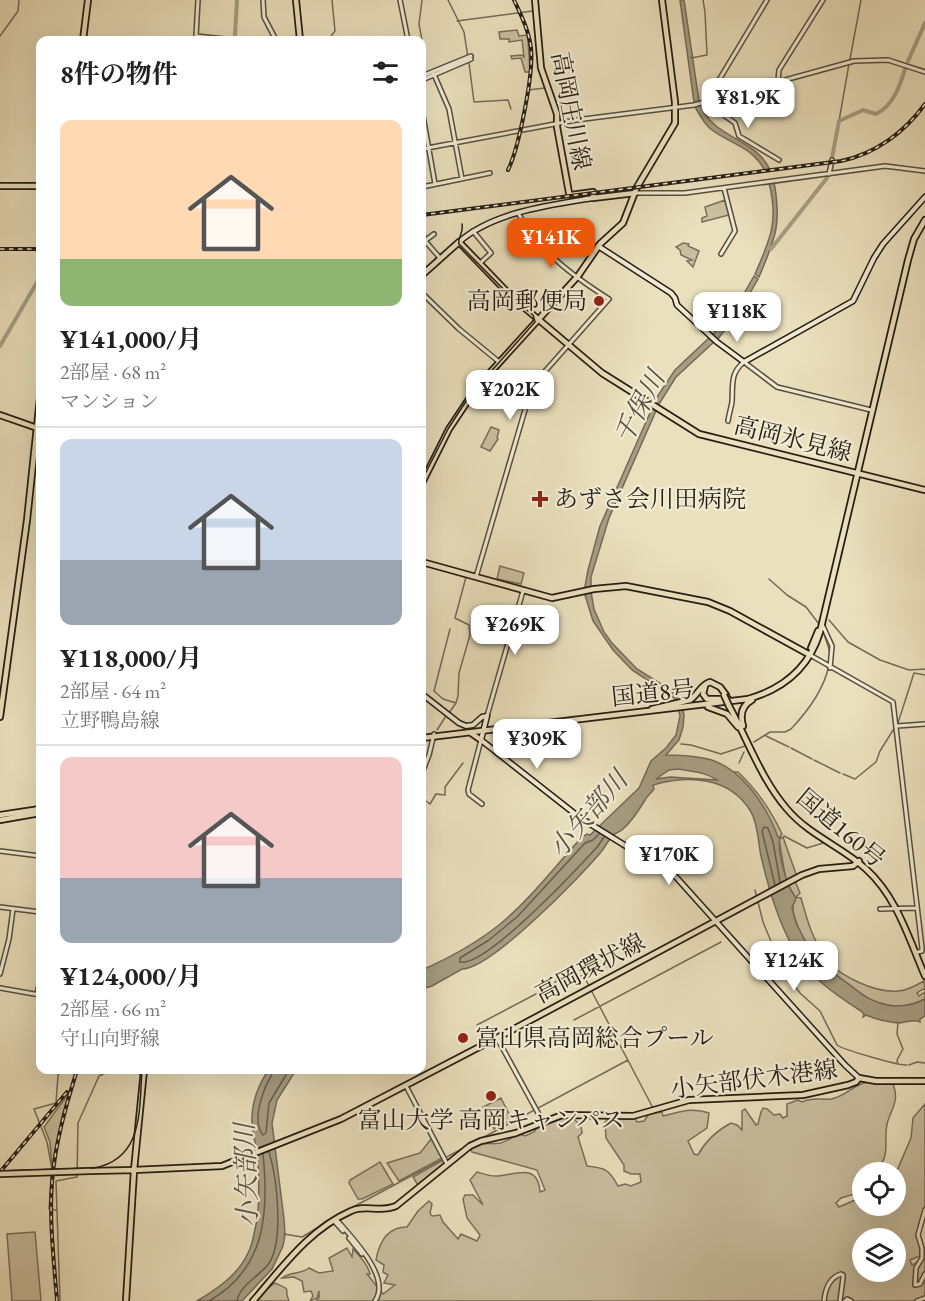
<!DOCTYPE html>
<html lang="ja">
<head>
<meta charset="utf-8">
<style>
  body { margin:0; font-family:"EB Garamond","Noto Serif JP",serif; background:#f2f2f2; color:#222; height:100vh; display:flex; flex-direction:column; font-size:22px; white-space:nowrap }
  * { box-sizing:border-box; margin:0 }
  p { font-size:20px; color:#767676 }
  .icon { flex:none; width:33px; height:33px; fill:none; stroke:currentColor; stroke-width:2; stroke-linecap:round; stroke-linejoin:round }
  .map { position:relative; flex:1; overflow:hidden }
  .details { position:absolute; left:36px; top:36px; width:390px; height:1038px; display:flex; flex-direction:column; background:#fff; border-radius:12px; box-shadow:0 6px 24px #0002 }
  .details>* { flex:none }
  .controls { position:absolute; left:852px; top:1162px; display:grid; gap:12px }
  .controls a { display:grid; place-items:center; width:54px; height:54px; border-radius:50%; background:#fff; box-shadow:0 6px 24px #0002; font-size:30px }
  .price { position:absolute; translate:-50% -51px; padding:0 14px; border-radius:12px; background:#fff; color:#222; font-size:20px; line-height:39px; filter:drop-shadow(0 2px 3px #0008) }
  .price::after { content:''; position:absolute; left:50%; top:36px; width:18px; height:14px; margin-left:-9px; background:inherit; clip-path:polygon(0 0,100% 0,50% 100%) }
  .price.active { background:#ea580c; color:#fff }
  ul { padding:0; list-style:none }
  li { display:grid; align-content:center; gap:12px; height:318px; padding:0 24px }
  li+li { border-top:2px solid #e0e0e0 }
  li span { display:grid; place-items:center; height:186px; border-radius:12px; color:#555 }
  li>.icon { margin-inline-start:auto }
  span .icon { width:108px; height:108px; fill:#fffc; stroke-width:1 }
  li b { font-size:26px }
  h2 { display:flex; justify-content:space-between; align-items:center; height:72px; padding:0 24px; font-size:26px }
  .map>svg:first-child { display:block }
</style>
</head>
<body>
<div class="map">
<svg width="925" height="1301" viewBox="0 0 925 1301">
  <rect width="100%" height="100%" fill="#eae0bd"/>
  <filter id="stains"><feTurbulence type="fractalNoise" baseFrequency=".00333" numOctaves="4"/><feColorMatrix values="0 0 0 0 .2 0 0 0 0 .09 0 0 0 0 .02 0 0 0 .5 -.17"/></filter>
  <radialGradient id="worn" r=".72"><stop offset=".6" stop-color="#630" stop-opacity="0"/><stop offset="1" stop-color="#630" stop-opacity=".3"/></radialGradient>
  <path fill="#c9bfa0" stroke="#786e5a" stroke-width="1.5" fill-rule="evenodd" d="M517,30L519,36L527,35L528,40L530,72H525L521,58L512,59L511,56L522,55L524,57L522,40L509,42V39H500L499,32Z
    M725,200L729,215L702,222V218L707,216L705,207Z
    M683,243L689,244L688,246L699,251L693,267L687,261L692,260L681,255L680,250L676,247Z
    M491,427L499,430L497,438L498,439L490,451L481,447Z
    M500,566L524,573L521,584L497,579Z
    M734,772H738C757,790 771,810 782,834L780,837L778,838L759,800L733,773Z
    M783,837L796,874L794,877L786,881L779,839Z
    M795,881L800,893L796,897L801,898C807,918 811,938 825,955L819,960C810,957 792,917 793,907C793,904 795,901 796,898L788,885Z
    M825,960C842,976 873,993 898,991C906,991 917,985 924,981L925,990L923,989L917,993L919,996L925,992V999C901,1012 875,1006 855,989C843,980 832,974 822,962Z
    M867,1082L893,1084C900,1101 891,1109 887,1124C883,1145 892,1153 875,1173H862V1183L858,1186L855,1194L841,1198L836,1203L839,1207L862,1197V1206H896V1173L911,1138L913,1118L925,1104V1204L917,1236L921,1247L920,1256L910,1260L912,1265C920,1262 924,1257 925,1249V1301H316L319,1298V1291L317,1298L310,1301L313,1296L311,1291L304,1292L302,1281L294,1277L282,1278C289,1272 302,1274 309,1268L319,1273L333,1271L329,1258L347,1248L352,1257L353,1249C360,1256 368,1265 370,1274H367L383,1294L395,1285L384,1283L388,1275L383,1272L384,1265L376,1260C379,1243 387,1227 407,1227L418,1211L429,1201L432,1204L430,1213L432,1216L440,1215L443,1222L458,1239L461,1234L477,1241L480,1235L467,1218L463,1199L465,1195H473L483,1205L470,1180L477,1172C484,1174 489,1176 496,1176C515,1175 538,1162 540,1192L545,1190L537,1170L472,1152L470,1148C482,1141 489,1145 501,1143C507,1141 514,1136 520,1134L525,1136L534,1132L538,1126L571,1116L581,1126L582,1133L578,1137L587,1166C605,1168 609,1169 618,1186L625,1184L631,1186L641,1182L640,1174H631L624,1171V1165L606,1138L605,1122L612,1116L635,1118L637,1122L644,1121L649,1114L662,1112L663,1116C681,1112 692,1107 709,1113L707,1128L688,1141L694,1154L698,1155C706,1140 716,1131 731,1123L737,1125L742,1130V1111L745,1109L756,1125L758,1124L761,1112L763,1108L767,1109L774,1115L780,1114L783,1118L787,1116V1104L798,1100L802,1102C812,1097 820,1100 831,1099C845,1097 853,1085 867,1082ZM862,1239H896V1272H862Z
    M69,1093L62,1117L52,1168L50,1142L44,1127Z
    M501,1098L512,1120L494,1129L483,1107Z
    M432,1138L442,1158L399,1181L387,1163L420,1153Z
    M443,1160L445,1164L419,1187L413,1177Z
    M380,1162L393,1184L362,1199H358L349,1183L350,1180Z
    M35,1232L41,1301H12L7,1234Z
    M275,1283C295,1292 282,1286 289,1301H258L257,1300L264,1291Z"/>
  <path fill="#a79e84" stroke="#736a57" stroke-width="1.5" fill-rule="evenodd" d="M680,0H684L699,101L694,102Z
    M701,105C712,138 756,138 770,170L765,171C752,146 732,145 712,130C704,124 700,115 695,107Z
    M774,182C782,225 775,239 759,277L755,274C770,240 779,221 769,183Z
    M754,276L758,279L739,312L717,340L712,335L734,311Z
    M710,337L715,341L676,377L659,404L609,518L591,577V592L594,609L604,632L612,643L637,669L671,690L681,703L684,715L683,727L679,740L666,755C678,755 692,756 703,758C740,764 766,805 778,837H780C777,849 786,887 796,898L792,908L796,923L814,958L822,961L825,959L822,962C832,974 844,980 855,989C875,1006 901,1012 925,999V1016L920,1019V1022C914,1018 905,1023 898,1023C889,1022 875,1019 866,1015L863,1017L864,1014L861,1011C834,994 807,975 792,946C777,918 768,887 761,856C758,842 758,823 751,812C730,776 688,775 653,785L654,789C651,793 647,796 645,800C639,810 633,820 623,829C620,832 615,833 612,836C608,841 605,847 601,852C581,876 491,969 462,969L432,986L422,989V970C449,958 475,944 499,925C530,900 556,865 582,837L587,834L590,835L639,788L651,761L666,748L676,735L680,716L676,701L673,697L632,670L613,650L593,621L584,592L588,570L600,526L657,397L675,370ZM678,769C693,772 703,771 717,780L670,777L656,779L669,770Z
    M269,1070H296L277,1100L272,1123L284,1219L285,1235L283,1246L272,1269L242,1301H197C217,1289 238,1275 248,1253C254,1242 254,1229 258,1217L257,1216L258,1212C259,1197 259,1181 258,1165C258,1150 253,1138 252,1123C251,1105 258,1084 269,1070Z"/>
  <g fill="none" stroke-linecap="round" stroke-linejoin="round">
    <path stroke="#665e4c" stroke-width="1.5" d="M599,834L593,840L585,843L518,916L489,940L460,958V962C485,968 578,868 598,846L604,837
      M775,885L762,831L764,827L768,828L773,842L780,882
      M273,1070C272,1076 268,1081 265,1088C260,1101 253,1123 263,1135L266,1133L269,1103L289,1070
      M209,1301C266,1269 269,1212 263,1154
      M237,1301C239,1287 258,1276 267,1266C285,1244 277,1178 269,1152"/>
    <path stroke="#736a57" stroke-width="1.5" d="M422,0L419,24L425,57
      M448,0L464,32L468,58
      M457,21L533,11
      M0,36L18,11L19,0
      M328,40L335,31L332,0
      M691,58L707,55L705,12L703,0
      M850,59L861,0
      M469,63L474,102L508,100L511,109
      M528,90L545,88
      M839,121L849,64
      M769,579L787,595L806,607L819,624
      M829,620L848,642L880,660L909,670L925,669
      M450,629L434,691L443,699L456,703
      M823,631L830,652
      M449,713L456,703L458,696L459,673L470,635L469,625L455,618L466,577
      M898,723L914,673L925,675
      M437,730L446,716
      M766,736L789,747
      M754,742L770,732H785L791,729C808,711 824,690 829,665
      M681,744L691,745L721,754L745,746
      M791,748L812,759
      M814,760L840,773
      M739,763L744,752
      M843,774L855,779L876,762L880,751L895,727
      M422,805L426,801L430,804L436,794L445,795V787L463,763
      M784,836L807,848L823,843
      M755,890L763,922L783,970L800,993L820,1011L837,1045C844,1050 900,1066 907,1065
      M584,976L589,986
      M591,990L653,1108
      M574,1020L721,942
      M898,1022L897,1034L903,1049L897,1060L898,1064
      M477,1025L553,985L557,980L600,973L609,964
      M909,1065L917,1062L925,1063
      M56,1210L49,1209L52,1169L47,1142L34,1109L56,1103L58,1075L63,1070
      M245,1212L259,1214
      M340,1214L628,1060
      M284,1234L302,1237L331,1220
      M60,1301L56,1181L77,1177L78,1123L99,1076L112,1070"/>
    <path stroke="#a79e84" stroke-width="4" d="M232,40L235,35L237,0
      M908,61L925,23
      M832,158L839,121L863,110L876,114C893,106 900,86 905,69
      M771,249L827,178
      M0,346L40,277"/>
    <g stroke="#574e3e" stroke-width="6">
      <path id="tertiary" d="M198,0L196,36L234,40
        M263,0L264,17L276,40
        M400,0L408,40
        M767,0L710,95L714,108L735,123L739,136L779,160
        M433,72L449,109L462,179
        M422,76L471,56
        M422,80L471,59
        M778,81L779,70L823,0
        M422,110L435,184
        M422,149L576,120L694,105L854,61L888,60L925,72
        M829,174L832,160
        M422,187L490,173
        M635,193H685L885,166L925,171
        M473,231L491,253L479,264
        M422,233L426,242L440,258
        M422,243L434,234
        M721,254L735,231L724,188
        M422,293L459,329L498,361
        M728,421C729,414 731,408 732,402C733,385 730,373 744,362L777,387L871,410
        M476,577L532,386L609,299C573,276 540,252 518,213
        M822,624L832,646L830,668
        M810,655L893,702L922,948V951L918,952
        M487,716L523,591
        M897,726L925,724
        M481,740L468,790L469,794L482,804
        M422,773L429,755L434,734
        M0,851L40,856
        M0,907L40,912
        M880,909L917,908
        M0,974L9,939L13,909
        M0,988L40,995
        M37,994L40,980
        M497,1038L543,1122
        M406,1086L447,1164
        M925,1210L918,1235L922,1248V1258L916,1268L915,1285L920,1284L925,1274
        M336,1219C351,1237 392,1277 375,1301
        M334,1221L343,1231
        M349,1238L362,1254
        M824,1301C825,1290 829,1278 841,1274L843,1275V1278L840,1301
        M845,1301L847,1299L851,1301
        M917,1301L925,1298"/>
    </g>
    <g stroke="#261d14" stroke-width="7">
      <path id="secondary" d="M459,242C493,212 550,205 593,198
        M598,246L671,293L675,298L677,305L717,342L744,362L853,301L874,258L883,244L925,197
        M422,694L459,723L466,726L473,725L482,717L487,716
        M487,716L481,740L579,817L676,877L845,1065L859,1078"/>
    </g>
    <g stroke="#261d14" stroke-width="8">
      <path id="primary" d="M296,0L300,40
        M535,0L541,68L557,114V127L569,193L571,195L593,192V198L635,193
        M83,40L88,0
        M0,186H40
        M422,275L459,242L513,298L602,373L699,434L925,490
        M0,415L40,429
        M0,717L27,520L40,398
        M144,1070L134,1170L222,1166L341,1119L512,1030L802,875L819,869L853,866L859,861
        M253,1301C282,1268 308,1230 351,1211C365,1204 380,1213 396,1206L470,1146L481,1141L516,1133L562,1115L633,1116L689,1100L803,1095L848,1085L856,1082L859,1078L876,1081H925"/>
    </g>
    <g stroke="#261d14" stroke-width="8">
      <path id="trunk" d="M422,483L449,429L477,387L578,276L600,244L623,223L637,187L675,123V102L662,0
        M422,562L552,598L594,589L626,586L708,602L730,611L810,655
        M811,648L818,631
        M705,686L703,694L707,699H728
        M729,706C748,740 761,779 787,809C810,836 841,846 866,869C897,897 909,939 925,976
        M708,707L727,714L738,727
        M652,709L690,700C698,695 700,685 710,682L720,687L726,695
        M743,726C740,716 741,706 752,700
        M471,733L481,740
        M422,738L748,699C783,689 809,668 820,632L908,260L914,239L925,220
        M0,815L40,809
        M0,820L40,813
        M90,1171L134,1170L126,1301"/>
    </g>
    <use href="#tertiary" stroke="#f1ebd4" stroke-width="3"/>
    <use href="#secondary" stroke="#f1ebd4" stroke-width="4"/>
    <use href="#primary" stroke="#eae0bd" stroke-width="4.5"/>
    <use href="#trunk" stroke="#eae0bd" stroke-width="4.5"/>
    <path stroke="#261d14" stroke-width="1.5" d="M422,480L448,429L470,395L535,322L533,315L513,299L459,244C457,238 464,233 462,224
      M0,1171L94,1168C144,1159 139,1109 142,1070"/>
    <g stroke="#261d14" stroke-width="4">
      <path id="rail" d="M508,170C519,148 534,72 531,48C529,31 521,15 514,0
        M422,215L841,161C875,154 905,132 925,104
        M0,249H40
        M0,1172L67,1092
        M57,1301C54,1261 49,1221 52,1182C55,1143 66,1106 77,1070"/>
    </g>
    <use href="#rail" stroke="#f1ebd4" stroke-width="1.5" stroke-dasharray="4.5" stroke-linecap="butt"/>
    <g stroke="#261d14" stroke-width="8" stroke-linecap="butt">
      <path id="trunk-bridge" d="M724,695L729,706
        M0,1174L90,1171"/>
    </g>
    <use href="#trunk-bridge" stroke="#eae0bd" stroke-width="4.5"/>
  </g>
  <g fill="#8f2418" stroke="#f1ebd4" stroke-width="2">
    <circle cx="599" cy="301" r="6"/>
    <path d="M537 490h6v6h6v6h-6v6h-6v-6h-6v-6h6z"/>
    <circle cx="463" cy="1038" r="6"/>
    <circle cx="491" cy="1096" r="6"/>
  </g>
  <g text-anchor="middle" stroke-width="4.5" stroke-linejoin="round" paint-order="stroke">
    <g font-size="24" fill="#261d14" stroke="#f1ebd4">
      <text transform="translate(571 111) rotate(79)" y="8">高岡庄川線</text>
      <text transform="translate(793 439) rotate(14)" y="8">高岡氷見線</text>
      <text transform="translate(653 693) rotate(-6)" y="8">国道8号</text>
      <text transform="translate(841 828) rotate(40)" y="8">国道160号</text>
      <text transform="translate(590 968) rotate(-28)" y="8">高岡環状線</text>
      <text transform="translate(754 1079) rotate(-7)" y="8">小矢部伏木港線</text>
    </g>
    <g font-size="24" fill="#261d14" stroke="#f1ebd4" text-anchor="start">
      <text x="587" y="309" text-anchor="end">高岡郵便局</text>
      <text x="554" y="507">あずさ会川田病院</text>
      <text x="475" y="1046">富山県高岡総合プール</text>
      <text x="491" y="1128" text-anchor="middle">富山大学 高岡キャンパス</text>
    </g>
    <g font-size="26" font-style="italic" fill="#5a5141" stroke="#f1ebd4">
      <text transform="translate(639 407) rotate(-62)" y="9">千保川</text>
      <text transform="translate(588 814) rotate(-49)" y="9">小矢部川</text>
      <text transform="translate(246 1175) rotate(-92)" y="9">小矢部川</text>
    </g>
  </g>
  <rect width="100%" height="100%" filter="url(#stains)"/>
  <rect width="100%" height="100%" fill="url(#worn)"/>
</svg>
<div class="controls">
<a><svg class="icon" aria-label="locate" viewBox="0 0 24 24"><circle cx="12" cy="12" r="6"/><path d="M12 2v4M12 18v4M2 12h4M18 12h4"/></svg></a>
<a><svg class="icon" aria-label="layers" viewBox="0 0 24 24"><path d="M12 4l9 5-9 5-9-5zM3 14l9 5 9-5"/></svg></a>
</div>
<b class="price" style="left:748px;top:129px">¥81.9K</b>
<b class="price active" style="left:551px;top:269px">¥141K</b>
<b class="price" style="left:737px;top:343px">¥118K</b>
<b class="price" style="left:510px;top:421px">¥202K</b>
<b class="price" style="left:515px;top:656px">¥269K</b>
<b class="price" style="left:537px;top:770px">¥309K</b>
<b class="price" style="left:669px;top:886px">¥170K</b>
<b class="price" style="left:794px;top:992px">¥124K</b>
<section class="details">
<h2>8件の物件<svg class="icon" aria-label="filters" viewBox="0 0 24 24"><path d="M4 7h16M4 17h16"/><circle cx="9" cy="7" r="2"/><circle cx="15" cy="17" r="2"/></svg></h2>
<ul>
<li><span style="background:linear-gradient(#ffd9b3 75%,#8fb573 0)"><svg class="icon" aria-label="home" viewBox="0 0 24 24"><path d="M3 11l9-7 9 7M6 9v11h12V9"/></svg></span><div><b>¥141,000/月</b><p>2部屋 · 68 m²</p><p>マンション</p></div></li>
<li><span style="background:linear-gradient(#c9d6e8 65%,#9aa5b1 0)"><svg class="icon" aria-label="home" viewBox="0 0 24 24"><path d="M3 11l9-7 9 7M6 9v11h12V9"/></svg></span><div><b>¥118,000/月</b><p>2部屋 · 64 m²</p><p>立野鴨島線</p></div></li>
<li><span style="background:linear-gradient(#f6c9c9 65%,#9aa5b1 0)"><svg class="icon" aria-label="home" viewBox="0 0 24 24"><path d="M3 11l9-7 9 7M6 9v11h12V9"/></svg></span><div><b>¥124,000/月</b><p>2部屋 · 66 m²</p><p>守山向野線</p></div></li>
</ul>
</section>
</div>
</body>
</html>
